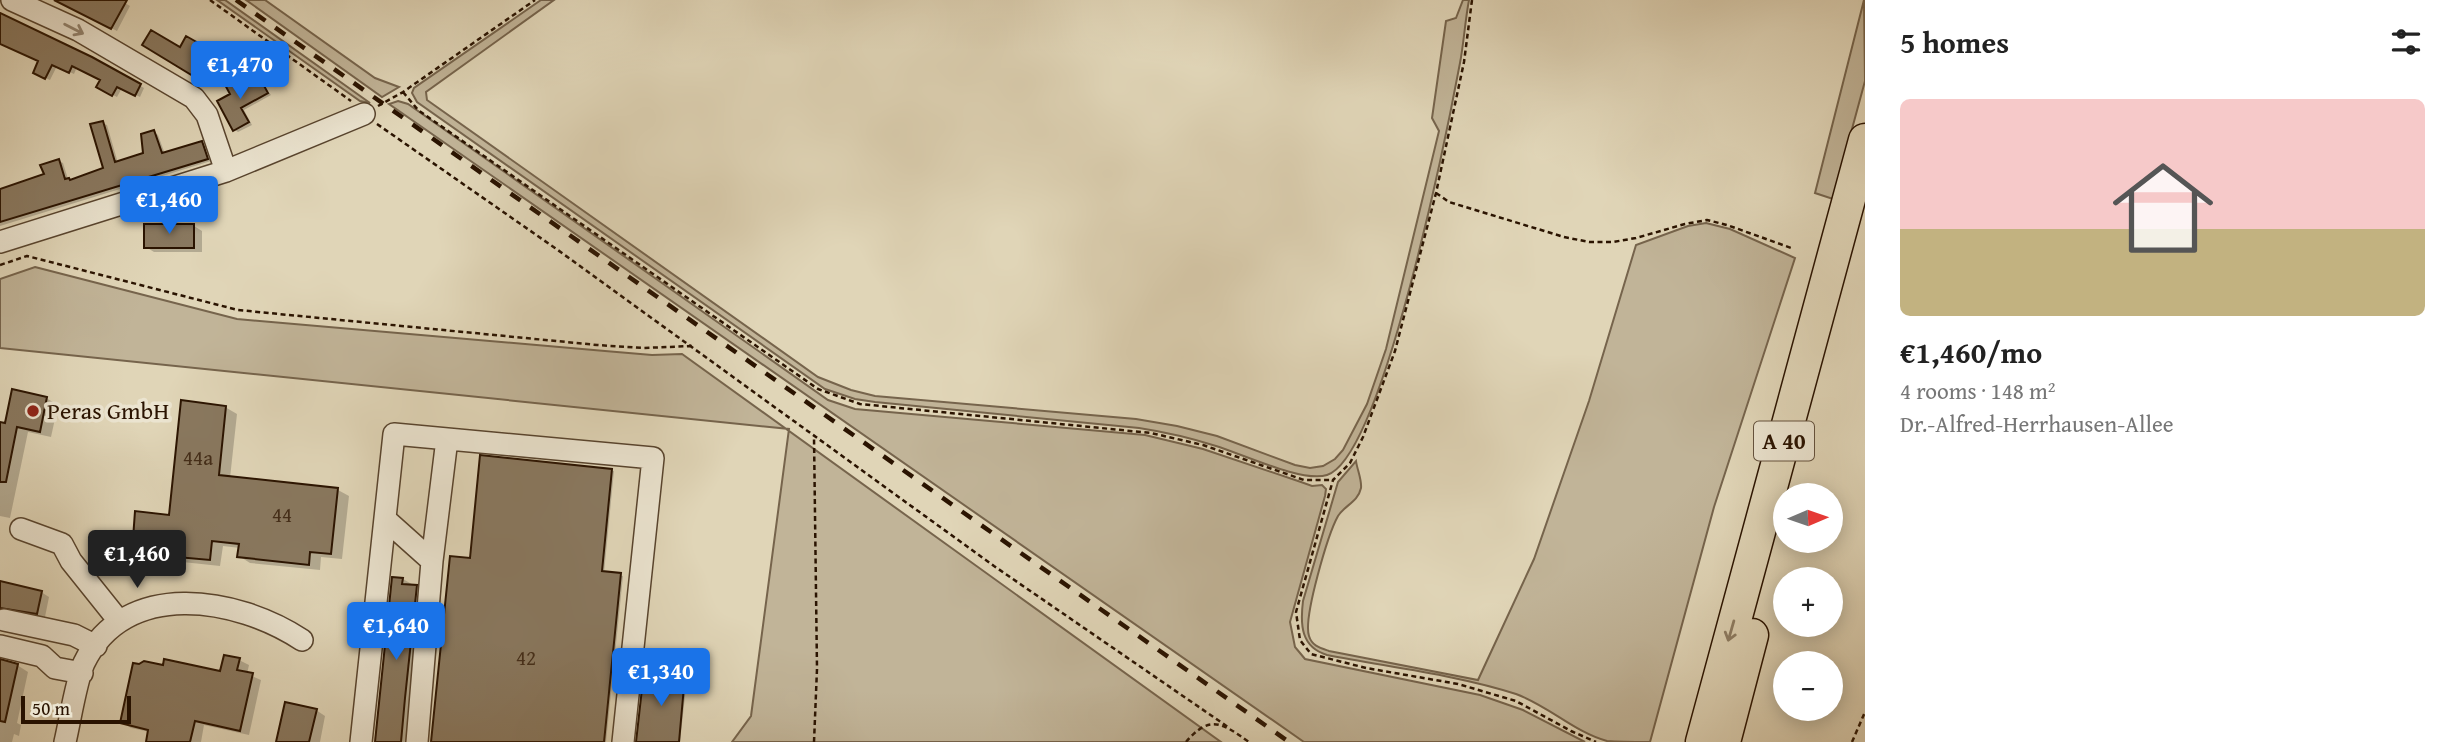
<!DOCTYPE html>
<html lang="en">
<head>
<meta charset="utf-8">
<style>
  body { margin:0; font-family:"Gentium Book Plus",serif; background:#f6f6f6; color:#222; height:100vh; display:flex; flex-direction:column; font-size:26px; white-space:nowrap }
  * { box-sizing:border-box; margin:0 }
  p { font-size:23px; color:#767676 }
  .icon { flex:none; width:38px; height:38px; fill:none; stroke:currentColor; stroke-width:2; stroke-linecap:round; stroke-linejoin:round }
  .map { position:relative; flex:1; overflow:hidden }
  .details { display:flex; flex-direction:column; background:#fff; width:595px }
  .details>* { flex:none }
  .needle { width:46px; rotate:88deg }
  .buttons { position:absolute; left:1773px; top:483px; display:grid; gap:14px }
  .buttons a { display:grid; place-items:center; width:70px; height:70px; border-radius:50%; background:#fff; box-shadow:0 4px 18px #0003; font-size:35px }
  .scale { position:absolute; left:21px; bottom:18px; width:110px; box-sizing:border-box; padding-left:7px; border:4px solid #2a1300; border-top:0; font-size:19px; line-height:24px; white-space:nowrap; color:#2a1300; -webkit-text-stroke:5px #ebe4d0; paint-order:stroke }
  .price { position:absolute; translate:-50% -60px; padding:0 16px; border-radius:7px; background:#1a73e8; color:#fff; font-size:23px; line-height:46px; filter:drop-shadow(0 2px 4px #0008) }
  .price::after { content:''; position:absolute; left:50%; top:42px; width:21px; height:16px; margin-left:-10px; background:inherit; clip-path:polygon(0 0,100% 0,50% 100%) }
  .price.on { background:#222; color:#fff }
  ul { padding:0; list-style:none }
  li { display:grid; align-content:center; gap:14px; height:371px; padding:0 35px }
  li+li { border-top:2px solid #e0e0e0 }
  li span { display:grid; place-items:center; height:217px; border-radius:10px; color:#555 }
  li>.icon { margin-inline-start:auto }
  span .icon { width:126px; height:126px; fill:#fffc; stroke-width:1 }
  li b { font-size:30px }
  h2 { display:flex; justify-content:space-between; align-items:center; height:84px; padding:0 35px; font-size:30px }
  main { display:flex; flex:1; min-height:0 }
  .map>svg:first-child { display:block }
</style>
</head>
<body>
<main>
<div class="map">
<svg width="1865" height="742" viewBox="0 0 1865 742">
  <rect width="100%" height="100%" fill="#e0d5b7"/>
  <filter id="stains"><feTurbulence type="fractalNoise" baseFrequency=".00286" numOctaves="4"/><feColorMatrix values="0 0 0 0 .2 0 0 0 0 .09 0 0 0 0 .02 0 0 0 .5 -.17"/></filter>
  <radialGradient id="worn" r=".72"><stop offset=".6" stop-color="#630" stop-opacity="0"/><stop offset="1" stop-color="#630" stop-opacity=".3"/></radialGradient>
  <path fill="#c1b498" stroke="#76644c" stroke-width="2" d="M217,0H225L370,103L360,101Z
    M246,0H265L375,78L399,87L382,97Z
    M541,0H554L426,92L427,100L818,377L851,390L875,396L1136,419L1177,426L1217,436L1295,465L1310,468L1323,466L1335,459L1343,450L1367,404L1386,349L1439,131L1432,118L1446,21L1456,18L1463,0H1469C1465,21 1464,42 1460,63C1448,127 1383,457 1327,475C1303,483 1242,454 1216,446C1191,438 1165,432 1139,428L875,402L855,399L825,389L417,102L412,93L414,88Z
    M1864,0L1865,81L1833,199L1815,193Z
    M398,101L408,104L828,400L855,409L1145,435L1203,449L1301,482L1312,486L1322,485L1326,489L1325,496L1290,622L1295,647L1305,659L1480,695L1523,710L1585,742H1304L389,104Z
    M1706,223L1730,229L1795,258L1714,507L1650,742C1637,742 1619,742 1607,741C1574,732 1549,706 1516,694C1458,675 1388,667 1327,655C1301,647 1300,625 1303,601L1338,482L1356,461C1357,469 1362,480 1361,488C1358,502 1345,505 1338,516C1328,534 1303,618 1309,636C1312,646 1320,648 1329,651L1478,680L1534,559L1589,401L1636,245L1688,226Z
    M35,267L237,319L605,351L652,355L682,354L1221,742H732L751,716L789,429L0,348V279Z"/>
  <path fill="#0003" d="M58,0H120L130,6L117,31Z
    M0,14L92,58L144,88L140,97L122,88L117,97L98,87L102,79L77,67L74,74L57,66L50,80L35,73L40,61L0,39Z
    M187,38L205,49L196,64L212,73L204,81L144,45L181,49Z
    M234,80L242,88L254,82L262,84L271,95L244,110L252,125L238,132L235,130L232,95Z
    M102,123L107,125L118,163L145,154L154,132L158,135L165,154L202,143L206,145L211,161L0,226V190L46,175L59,161L63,163L68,179L72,181L106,169Z
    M146,226H194L202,231V252H154L146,247Z
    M46,398L58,405L51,437L28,432L10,518L0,516V424L6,425Z
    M225,407L237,414L230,478L338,490L349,496L342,559L321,557L320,570L250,563L239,556L240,548L223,546L220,566L145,558L134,552L170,517Z
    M482,457L614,471L604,573L623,576L606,742H433L472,560Z
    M403,579L427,593L412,742H377Z
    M0,583L41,592L49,597L45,617L15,611L0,613Z
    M239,660L249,665L247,674L261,680L249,735L204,725L201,742H148L150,732L131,728L122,722L221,673Z
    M0,661L17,665L28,672L17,723L21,725L19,736L14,734L12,742H0Z
    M685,677L687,678L680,742H638Z
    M316,710L325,716L320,742H278Z"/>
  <path fill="#89785f" stroke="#2a1300" stroke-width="2" d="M54,0H127L111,29Z
    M0,13L92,57L141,84L135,96L117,87L112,96L96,87L100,80L72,66L69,73L52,65L45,79L33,73L38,61L0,44Z
    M151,30L180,47L186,36L202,45L193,60L209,69L198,79L142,45Z
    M234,78L240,87L254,80L257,84L262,82L268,93L241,108L249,122L233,131L217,101L230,94L224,83Z
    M103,121L115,162L143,153L141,134L154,130L162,153L202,141L208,159L0,222V189L44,174L40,165L59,159L65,179L69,178L70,180L103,168L90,124Z
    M144,224H194V248H144Z
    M12,389L47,397L40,432L17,427L6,482H0V422L5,423Z
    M181,400L226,406L219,475L338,488L331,554L310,552L309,565L237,557L239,544L212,541L210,560L132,553L135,511L169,515Z
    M480,455L612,469L602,571L621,573L604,742H431L450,556L470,558Z
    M392,577L403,578L402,584L417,585L405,698L401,742H375Z
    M0,581L42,591L37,614L0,608Z
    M224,655L240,658L237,670L253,673L240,731L195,721L190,742H146L148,730L120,723L133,663L139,664L144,661L163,665L164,659L220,671Z
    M0,659L18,664L5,722L0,721Z
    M644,671L685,675L679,742H636Z
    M285,702L317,709L309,742H276Z"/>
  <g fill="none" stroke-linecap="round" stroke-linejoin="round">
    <g stroke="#58442e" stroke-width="24">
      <path id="minor" d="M12,0L78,30L194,98L207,115L226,171
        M0,242L226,171L364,114
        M385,519L432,561L417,742
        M21,529L62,544L71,561L119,621
        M432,561L447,439
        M4,620L74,635L96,646
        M0,646L42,656L55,668L82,673
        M65,742C70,721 76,681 84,663C125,578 237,597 302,640
        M361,742L394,434L653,458L623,742"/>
    </g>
    <g stroke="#2a1300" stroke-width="35">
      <path id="highway" d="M1702,742L1865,140
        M1724,742L1752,635"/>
    </g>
    <path stroke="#2a1300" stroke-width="2.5" stroke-dasharray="5 3.5" stroke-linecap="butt" d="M210,0L351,101
      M1472,0L1464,62L1436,193L1395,351L1363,437L1350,463L1333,480L1296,612L1300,640L1311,654L1366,668L1458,684L1516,701L1571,731L1596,742
      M403,92L418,110L818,389L860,404L1151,433L1203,445L1304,480H1333
      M378,106L403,92L535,0
      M377,124L555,248L994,566L1228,727
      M1436,193L1449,202L1564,237L1589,242H1613L1636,238L1685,224L1707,220L1727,225L1794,249
      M0,265L27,256L238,310L597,345L643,348L692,346
      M814,742L817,669L814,437
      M1186,742C1210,714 1222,723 1249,742
      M1852,742L1865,712"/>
    <use href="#minor" stroke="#ebe4d0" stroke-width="21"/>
    <use href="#highway" stroke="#e0d5b7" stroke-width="32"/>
    <path stroke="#2a1300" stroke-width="4.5" stroke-dasharray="12 12" stroke-linecap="butt" d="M236,0L1289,742"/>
  </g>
  <defs><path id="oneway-shaft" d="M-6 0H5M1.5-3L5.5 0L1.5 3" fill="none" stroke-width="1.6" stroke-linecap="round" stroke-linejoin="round" transform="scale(1.75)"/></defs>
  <use stroke="#948672" href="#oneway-shaft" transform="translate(74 29) rotate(27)"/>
  <use stroke="#8e7e65" href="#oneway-shaft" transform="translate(1731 631) rotate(106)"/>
  <circle fill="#8f2418" stroke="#ebe4d0" stroke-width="2.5" cx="33" cy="411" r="7"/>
  <g text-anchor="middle" stroke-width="7" stroke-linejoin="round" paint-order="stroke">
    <g font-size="21" fill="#422c18">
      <text x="198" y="465">44a</text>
      <text x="282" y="522">44</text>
      <text x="526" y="665">42</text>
    </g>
    <rect fill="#ebe4d0" stroke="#64523e" stroke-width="2" x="1754" y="421.5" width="60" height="39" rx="5"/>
    <g font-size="23" font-weight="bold" fill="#2a1300">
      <text x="1784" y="449">A 40</text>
    </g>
    <g font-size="24" fill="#2a1300" stroke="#ebe4d0" text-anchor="start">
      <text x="47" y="419">Peras GmbH</text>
    </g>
  </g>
  <rect width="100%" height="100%" filter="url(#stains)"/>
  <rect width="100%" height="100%" fill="url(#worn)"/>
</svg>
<div class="buttons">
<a><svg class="needle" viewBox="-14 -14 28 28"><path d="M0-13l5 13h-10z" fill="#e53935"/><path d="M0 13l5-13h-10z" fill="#767676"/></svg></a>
<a>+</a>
<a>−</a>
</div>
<div class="scale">50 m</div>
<b class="price" style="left:240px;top:101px">€1,470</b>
<b class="price" style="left:169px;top:236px">€1,460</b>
<b class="price on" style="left:137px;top:590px">€1,460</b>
<b class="price" style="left:396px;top:662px">€1,640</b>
<b class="price" style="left:661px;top:708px">€1,340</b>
</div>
<section class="details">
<h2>5 homes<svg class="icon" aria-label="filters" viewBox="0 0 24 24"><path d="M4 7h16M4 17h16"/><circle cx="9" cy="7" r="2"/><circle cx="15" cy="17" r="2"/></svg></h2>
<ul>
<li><span style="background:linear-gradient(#f6c9c9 60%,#c2b280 0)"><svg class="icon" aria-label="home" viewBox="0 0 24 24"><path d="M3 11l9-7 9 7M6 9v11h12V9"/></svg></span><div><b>€1,460/mo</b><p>4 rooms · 148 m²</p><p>Dr.-Alfred-Herrhausen-Allee</p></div></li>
</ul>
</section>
</main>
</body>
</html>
